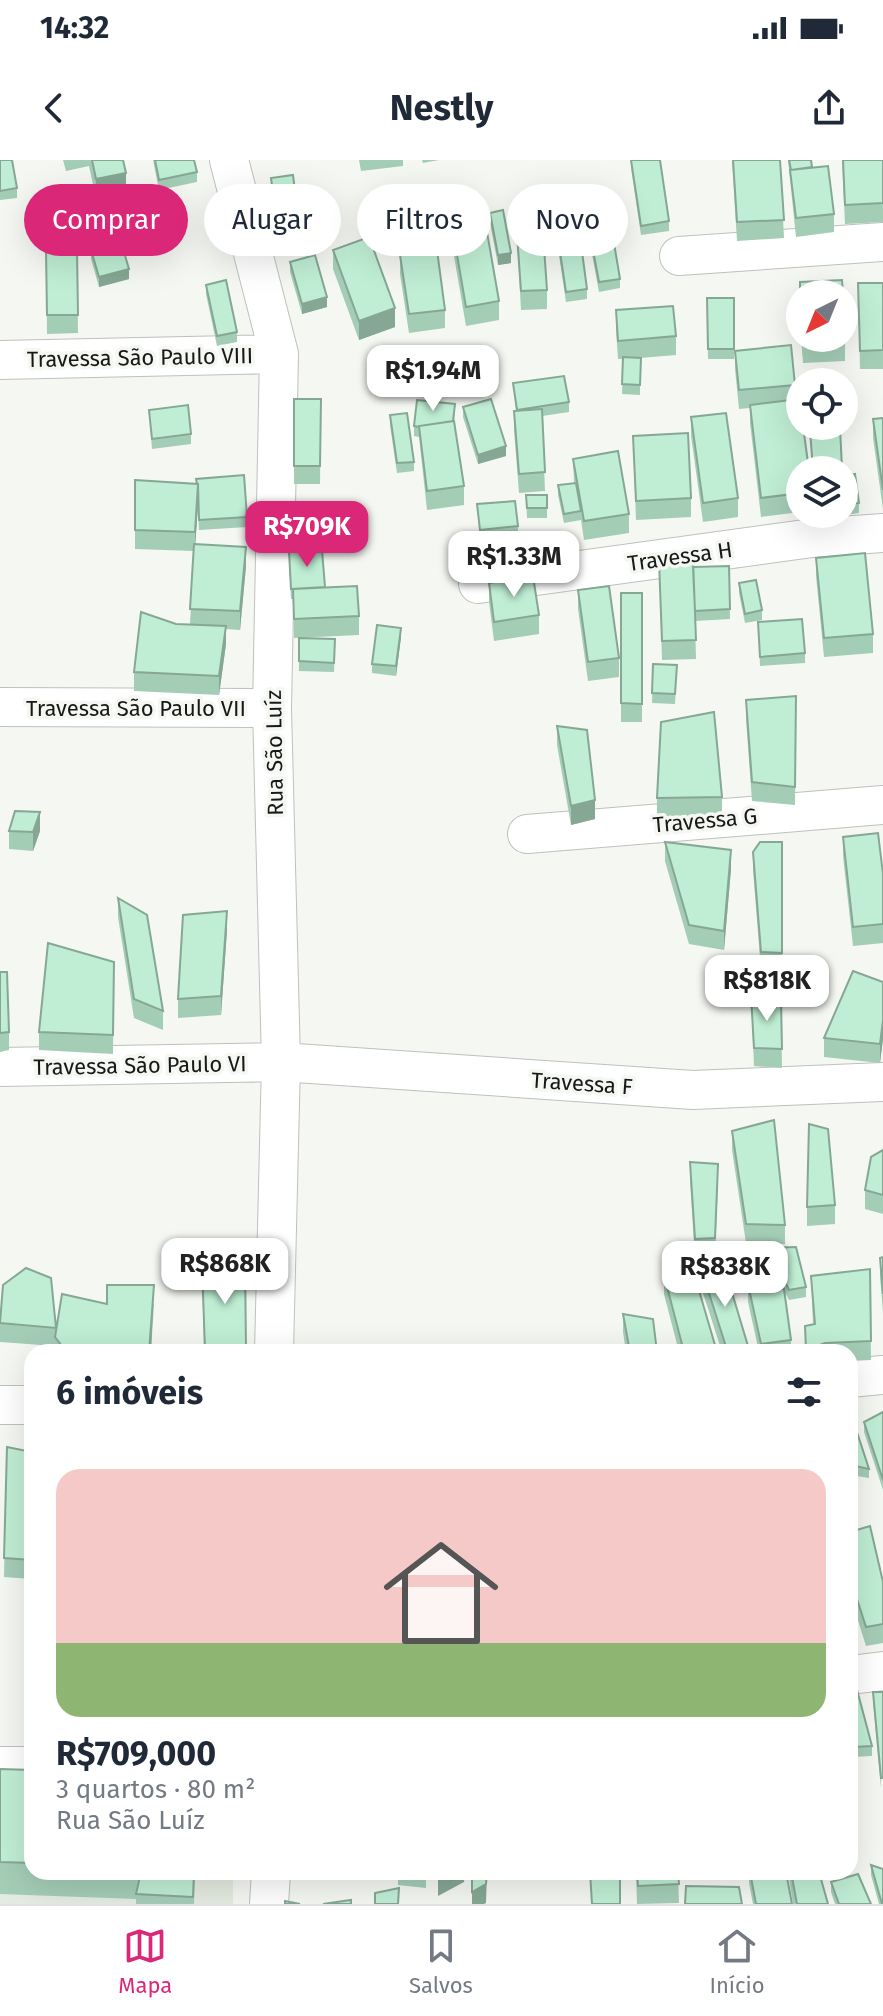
<!DOCTYPE html>
<html lang="pt">
<head>
<meta charset="utf-8">
<style>
  body { margin:0; font-family:"Fira Sans",sans-serif; background:#f6f6f7; color:#1f2937; height:100vh; display:flex; flex-direction:column; font-size:30px; white-space:nowrap }
  * { box-sizing:border-box; margin:0 }
  p { font-size:26px; color:#747a83 }
  .icon { flex:none; width:44px; height:44px; fill:none; stroke:currentColor; stroke-width:2; stroke-linecap:round; stroke-linejoin:round }
  .map { position:relative; flex:1; overflow:hidden }
  .drawer { position:absolute; left:24px; top:1184px; width:834px; height:536px; display:flex; flex-direction:column; background:#fff; border-radius:24px; box-shadow:0 8px 32px #0002 }
  .drawer>* { flex:none }
  .top-card { position:absolute; left:24px; top:24px; width:836px; height:72px; display:flex; gap:16px }
  .needle { width:52px; rotate:223deg }
  .controls { position:absolute; left:786px; top:120px; display:grid; gap:16px }
  .controls a { display:grid; place-items:center; width:72px; height:72px; border-radius:50%; background:#fff; box-shadow:0 8px 32px #0002; font-size:40px }
  .price { position:absolute; translate:-50% -68px; padding:0 18px; border-radius:16px; background:#fff; color:#222; font-size:26px; line-height:52px; filter:drop-shadow(0 2px 4px #0008) }
  .price::after { content:''; position:absolute; left:50%; top:48px; width:24px; height:18px; margin-left:-12px; background:inherit; clip-path:polygon(0 0,100% 0,50% 100%) }
  .price.active { background:#db2777; color:#fff }
  ul { padding:0; list-style:none }
  li { display:grid; align-content:center; gap:16px; height:424px; padding:0 32px }
  li span { display:grid; place-items:center; height:248px; border-radius:24px; color:#555 }
  li>.icon { margin-inline-start:auto }
  span .icon { width:144px; height:144px; fill:#fffc; stroke-width:1 }
  li b { font-size:34px }
  h2 { display:flex; justify-content:space-between; align-items:center; height:96px; padding:0 32px; font-size:34px }
  .tag { padding:0 28px; border-radius:36px; background:#fff; box-shadow:0 8px 32px #0002; font-size:28px; line-height:72px }
  .tag.active { background:#db2777; color:#fff }
  .status { display:flex; justify-content:space-between; align-items:center; height:56px; padding:0 40px; background:#fff; direction:ltr }
  .status svg { height:22px; fill:currentColor }
  header { display:flex; justify-content:space-between; align-items:center; height:104px; padding:0 32px; background:#fff; font-size:36px; font-weight:700 }
  .dock { display:flex; justify-content:space-around; align-items:center; height:112px; border-top:2px solid #e0e1e3; background:#fff; font-size:22px; color:#747a83 }
  .dock a { display:grid; justify-items:center; gap:4px }
  .dock .active { color:#db2777 }
  .map>svg:first-child { display:block }
</style>
</head>
<body>
<div class="status"><b>14:32</b><svg viewBox="0 0 49 12"><path d="M0 12V9h3v3zM5 12V6h3v6zM10 12V3h3v9zM15 12V0h3v12zM26 1h20v11H26zM47 4h2v5h-2z"/></svg></div>
<header><svg class="icon" aria-label="back" viewBox="0 0 24 24"><path d="M15 5l-7 7 7 7"/></svg>Nestly<svg class="icon" aria-label="share" viewBox="0 0 24 24"><path d="M12 15V3M7 8l5-5 5 5M5 13v7h14v-7"/></svg></header>
<div class="map">
<svg width="883" height="1744" viewBox="0 0 883 1744">
  <rect width="100%" height="100%" fill="#f4f7f2"/>
  <path fill="#e4ebe0" d="M0,1632L32,1712H233V1744H0Z"/>
  <g fill="none" stroke-linecap="round" stroke-linejoin="round">
    <g stroke="#bec1bd" stroke-width="40">
      <path id="minor" d="M229,0L279,194L272,548L281,902L274,1192
        M679,96L883,82
        M0,200L279,194
        M478,424L812,378L883,373
        M0,547L272,548
        M527,674L883,645
        M0,907L281,902L693,930L883,922
        M850,1218L883,1215
        M0,1245H32
        M850,1515L883,1511
        M0,1606H32
        M269,1744L271,1712"/>
    </g>
    <use href="#minor" stroke="#fff" stroke-width="38"/>
  </g>
  <path fill="#a4cdb6" d="M0,0L17,28V38L0,40Z
    M63,0H123L126,32L96,38L89,6L66,11Z
    M153,0H194L197,12V22L159,30Z
    M359,0H403V6L361,11Z
    M422,0H439L423,3Z
    M631,0L669,61V71L641,75L631,8Z
    M732,0H780L784,78L737,81Z
    M788,0H811L812,8L834,54V72L796,77Z
    M842,0H883V62L845,64Z
    M271,18L297,46V55L275,58L271,28Z
    M490,53L511,103L498,105L490,63Z
    M450,54L499,141V160L466,166L450,73Z
    M516,60L547,130V149L521,150Z
    M589,69L620,119V128L599,132L589,78Z
    M557,72L587,129V139L566,142L557,82Z
    M46,90H77L78,173L47,174Z
    M91,90L129,119L99,127L91,99Z
    M333,90L395,167L359,180L333,109Z
    M400,95L445,150V168L409,173L400,114Z
    M290,102L327,147L302,154L290,112Z
    M858,123H883V209H860Z
    M206,125L237,172V182L217,186L206,134Z
    M707,138H734V199H708Z
    M616,150L676,176V195L640,198V235L622,234L623,199H618L616,169Z
    M801,178H844L845,182V201L803,203Z
    M735,191L795,225L800,310V352L761,357L750,263V248L739,249L735,209Z
    M513,223L569,242V252L542,256L545,331L519,333L514,270V251H516Z
    M294,239H321L320,324H294Z
    M463,247L506,296L478,304L463,257Z
    M149,250L191,274V284L152,289Z
    M455,253L454,261L464,326V345L427,350L419,277L414,276V266Z
    M390,255L414,302V311L397,313L390,265Z
    M691,257L738,338V357L703,362L691,276Z
    M883,258V349L873,278V259Z
    M633,276L691,338V357L636,360Z
    M573,299L629,354V373L584,380L581,360L564,363L558,335V325L574,323Z
    M844,316L859,343V353L839,356L838,354H844Z
    M135,320L247,357V367L199,370L198,346L195,384L246,406L240,470L226,469V484L219,535L134,531V512L176,464H190L194,391L135,389Z
    M526,335H547V358H527Z
    M477,344L518,366V376L480,380Z
    M816,398L873,474V493L824,497L816,416Z
    M659,400L693,407L729,406L730,459L695,461L696,499L662,500Z
    M289,401L325,428L359,456V475L294,478L293,439H291Z
    M489,423L539,455V474L494,481L489,442Z
    M739,423L762,450V460L745,463L739,433Z
    M578,430L619,498V517L588,521L578,449Z
    M621,433H642V562H621Z
    M758,462L805,493V503L760,506Z
    M401,477L396,516L372,513V504Z
    M299,478L335,479L334,512L299,511Z
    M653,504L677,505L675,544L652,543Z
    M796,536L795,645L752,641L746,559V540Z
    M557,566L595,659L571,665L557,585Z
    M722,637V656L657,657V638Z
    M9,671H40L33,691L9,689Z
    M843,677L883,714V783L853,786L843,696Z
    M665,682L731,709L724,790L689,784L665,701Z
    M782,682V811H761L753,710V692Z
    M118,738L163,851V870L134,858L118,757Z
    M227,770L221,855L178,858V839Z
    M114,802L113,894L39,890V872Z
    M0,812L9,872V890L0,892Z
    M883,822V879L880,903L824,897V878Z
    M751,835L781,841L782,908L754,906Z
    M732,971L785,1065V1084L746,1083L732,990Z
    M883,990V1054L865,1049V1030Z
    M690,1002L718,1023L715,1097H695L690,1021Z
    M835,1045V1064L807,1066V1047Z
    M769,1088L806,1127V1137L789,1140L785,1132L791,1180V1192H759L748,1142V1124L783,1128L769,1098Z
    M883,1097V1153L880,1116V1098Z
    M245,1101L246,1192H204L202,1106Z
    M26,1108L56,1169L107,1144H154L151,1192H55V1186L0,1182V1157Z
    M870,1109L871,1200L850,1201V1192H805V1166L813,1165L811,1116Z
    M703,1114L748,1186V1192H722L703,1133Z
    M664,1115L717,1192H679L664,1134Z
    M623,1154L657,1192H626L623,1172Z
    M883,1252V1330L864,1272V1262Z
    M850,1257L869,1309V1318L850,1315Z
    M7,1287L32,1292V1419L4,1417Z
    M850,1372L883,1422V1483L866,1486L850,1435Z
    M850,1526L872,1586V1596L852,1597L851,1596V1612L850,1613Z
    M873,1532H883L881,1628L873,1542Z
    M0,1609L32,1610V1712H195L194,1744H136V1739L0,1734Z
    M871,1705L883,1744H879L871,1715Z
    M398,1712H426V1728L398,1725Z
    M636,1712H678L679,1743L637,1744Z
    M749,1712H786L792,1744H753L749,1723Z
    M788,1712H819L828,1744H793Z
    M831,1722L871,1744H835L831,1732Z"/>
  <path fill="#86a794" d="M126,13V32L96,38V19Z
    M511,93V103L498,105V95Z
    M129,109V119L99,127V117Z
    M327,137V147L302,154V144Z
    M395,148V167L359,180V161Z
    M506,286V296L478,304V295Z
    M198,324V342L195,391V372Z
    M246,387V406L240,470V451Z
    M226,466V484L219,535V516Z
    M401,468V477L396,516V506Z
    M595,640V659L571,665V646Z
    M40,652V671L33,691V672Z
    M731,690V709L724,790V771Z
    M227,751V770L221,855V836Z
    M883,860V879L880,903V884Z
    M154,1125L151,1192H149Z
    M825,1183V1192H806V1190Z
    M851,1593V1612L850,1613V1594Z
    M448,1712H465L464,1722L438,1736V1717Z
    M487,1712L486,1743L484,1744H472V1732Z
    M576,1712H589V1716L576,1719Z"/>
  <path fill="#bfeed4" stroke="#86a794" stroke-width="2" d="M0,0H12L17,28L0,31Z
    M92,0H123L126,13L96,19Z
    M155,0H194L197,12L159,20Z
    M631,0H660L669,61L641,66Z
    M733,0H780L784,60L737,62Z
    M789,0H811L812,7L791,10Z
    M843,0H883V43L845,45Z
    M828,6L834,54L796,58L790,10Z
    M293,15L297,46L275,48L271,18Z
    M483,49L499,141L466,147L450,54Z
    M503,50L511,93L498,95L490,53Z
    M542,58L547,130L521,131L516,60Z
    M611,65L620,119L599,122L589,69Z
    M579,69L587,129L566,132L557,72Z
    M369,77L395,148L359,161L333,90Z
    M121,82L129,109L99,117L91,90Z
    M46,90H77L78,155H47Z
    M437,90L445,150L409,154L400,95Z
    M315,95L327,137L302,144L290,102Z
    M226,120L237,172L217,176L206,125Z
    M842,120L843,134H800V122Z
    M858,123H883V190L860,191Z
    M707,138H734V189H708Z
    M673,146L676,176L618,181L616,150Z
    M844,154L845,182L803,184L802,178H844Z
    M791,185L795,225L739,230L735,191Z
    M623,197L641,198L640,225L622,224Z
    M564,216L569,242L517,250L513,223Z
    M294,239H321L320,306H294Z
    M491,239L506,286L478,295L463,247Z
    M800,239V266H803L809,310H800V333L761,338L750,245Z
    M417,240L455,244L453,261L419,266V267L414,266Z
    M188,245L191,274L152,279L149,250Z
    M542,249L545,312L519,314L514,251Z
    M407,253L414,302L397,303L390,255Z
    M726,253L738,338L703,343L691,257Z
    M883,258V330L873,259Z
    M454,261L464,326L427,331L419,266Z
    M840,268L842,308L813,310L810,270Z
    M688,273L691,338L636,341L633,276Z
    M618,291L629,354L584,361L573,299Z
    M855,314L859,343L844,345V316Z
    M244,315L247,357L199,360L198,324H197L196,319Z
    M135,320L198,324L195,372L135,370Z
    M576,323L581,351L564,354L558,325Z
    M526,335H547V348H527Z
    M515,341L518,366L480,370L477,344Z
    M194,384L246,387L240,451L190,449Z
    M322,390L325,427L291,429L289,391Z
    M865,393L873,474L824,478L816,398Z
    M693,398L696,480L662,481L659,400Z
    M729,406L730,449L695,451L693,407Z
    M533,416L539,455L494,462L489,423Z
    M756,420L762,450L745,454L739,423Z
    M357,426L359,456L294,459L293,429Z
    M609,426L619,498L588,502L578,430Z
    M621,433H642V544L621,543Z
    M141,452L176,464L226,466L219,516L134,512Z
    M802,459L805,493L760,497L758,462Z
    M377,465L401,468L396,506L372,504Z
    M299,478L335,479L334,503L299,501Z
    M653,504L677,505L675,534L652,533Z
    M796,536L795,627L752,622L746,540Z
    M714,552L722,637L657,638L661,562Z
    M557,566L587,570L595,640L571,646Z
    M15,651L40,652L33,672L9,671Z
    M878,673L883,714V764L853,767L843,677Z
    M665,682L731,690L724,771L689,765Z
    M760,682H782V793L761,792L753,692Z
    M118,738L147,755L163,851L134,839Z
    M227,751L221,836L178,839L183,755Z
    M48,783L114,802L113,875L39,872Z
    M853,811L883,822V860L880,884L824,878Z
    M0,812H7L9,872L0,873Z
    M751,835L781,841L782,889L754,888Z
    M774,960L785,1065L746,1064L732,971Z
    M809,964L828,969L835,1045L807,1047Z
    M883,990V1035L865,1030L871,997Z
    M690,1002L718,1004L715,1078L695,1079Z
    M796,1087L806,1127L789,1130L769,1088Z
    M883,1097V1134L880,1098Z
    M245,1101L246,1188L205,1189L202,1106Z
    M724,1106L748,1186L727,1190L703,1114Z
    M26,1108L51,1118L56,1168L0,1163L3,1125Z
    M870,1109L871,1181L825,1183L806,1190L805,1166L815,1164L811,1116Z
    M693,1110L717,1192H684L664,1115Z
    M748,1124L784,1129L791,1180L761,1184Z
    M107,1125H154L149,1192H106L62,1186L55,1177L62,1134L107,1144Z
    M623,1154L653,1159L657,1192H630Z
    M883,1252V1320L864,1262Z
    M850,1257H852L869,1309L850,1305Z
    M7,1287L32,1292V1400L4,1398Z
    M870,1366L883,1422V1464L866,1467L850,1417V1372Z
    M850,1526H856L872,1586L852,1587L850,1580Z
    M873,1532H883V1618H881Z
    M0,1609L32,1610V1703L0,1702Z
    M871,1705L883,1709V1744H882Z
    M141,1712H194L193,1737L136,1734Z
    M438,1712H448L438,1717Z
    M472,1712H487L486,1724L472,1732Z
    M590,1712H620V1744H592Z
    M637,1712H678L679,1724L638,1726Z
    M750,1712H786L792,1744H756Z
    M791,1712H819L828,1744H797Z
    M858,1714L871,1744H839L831,1722Z
    M686,1726L739,1727L742,1744H685Z
    M399,1728L398,1744H375V1733Z
    M351,1740V1744H323Z
    M285,1741L300,1744H285Z"/>
  <g text-anchor="middle" stroke-width="7" stroke-linejoin="round" paint-order="stroke">
    <g font-size="22" fill="#171817" stroke="#f4f7f2">
      <text transform="translate(140 197) rotate(-1)" y="8">Travessa São Paulo VIII</text>
      <text transform="translate(680 396) rotate(-8)" y="8">Travessa H</text>
      <text x="136" y="556">Travessa São Paulo VII</text>
      <text transform="translate(274 593) rotate(-91)" y="8">Rua São Luíz</text>
      <text transform="translate(705 660) rotate(-5)" y="8">Travessa G</text>
      <text transform="translate(140 905) rotate(-1)" y="8">Travessa São Paulo VI</text>
      <text transform="translate(582 923) rotate(4)" y="8">Travessa F</text>
    </g>
  </g>
</svg>
<div class="controls">
<a><svg class="needle" viewBox="-14 -14 28 28"><path d="M0-13l5 13h-10z" fill="#e53935"/><path d="M0 13l5-13h-10z" fill="#747a83"/></svg></a>
<a><svg class="icon" aria-label="locate" viewBox="0 0 24 24"><circle cx="12" cy="12" r="6"/><path d="M12 2v4M12 18v4M2 12h4M18 12h4"/></svg></a>
<a><svg class="icon" aria-label="layers" viewBox="0 0 24 24"><path d="M12 4l9 5-9 5-9-5zM3 14l9 5 9-5"/></svg></a>
</div>
<b class="price" style="left:433px;top:253px">R$1.94M</b>
<b class="price active" style="left:307px;top:409px">R$709K</b>
<b class="price" style="left:514px;top:439px">R$1.33M</b>
<b class="price" style="left:767px;top:863px">R$818K</b>
<b class="price" style="left:225px;top:1146px">R$868K</b>
<b class="price" style="left:725px;top:1149px">R$838K</b>
<div class="top-card">
<a class="tag active">Comprar</a>
<a class="tag">Alugar</a>
<a class="tag">Filtros</a>
<a class="tag">Novo</a>
</div>
<section class="drawer">
<h2>6 imóveis<svg class="icon" aria-label="filters" viewBox="0 0 24 24"><path d="M4 7h16M4 17h16"/><circle cx="9" cy="7" r="2"/><circle cx="15" cy="17" r="2"/></svg></h2>
<ul>
<li><span style="background:linear-gradient(#f6c9c9 70%,#8fb573 0)"><svg class="icon" aria-label="home" viewBox="0 0 24 24"><path d="M3 11l9-7 9 7M6 9v11h12V9"/></svg></span><div><b>R$709,000</b><p>3 quartos · 80 m²</p><p>Rua São Luíz</p></div></li>
</ul>
</section>
</div>
<nav class="dock">
<a class="active"><svg class="icon" aria-label="map" viewBox="0 0 24 24"><path d="M3 6l6-2 6 2 6-2v14l-6 2-6-2-6 2zM9 4v14M15 6v14"/></svg>Mapa</a>
<a><svg class="icon" aria-label="saved" viewBox="0 0 24 24"><path d="M7 4h10v16l-5-4-5 4z"/></svg>Salvos</a>
<a><svg class="icon" aria-label="home" viewBox="0 0 24 24"><path d="M3 11l9-7 9 7M6 9v11h12V9"/></svg>Início</a>
</nav>
</body>
</html>
